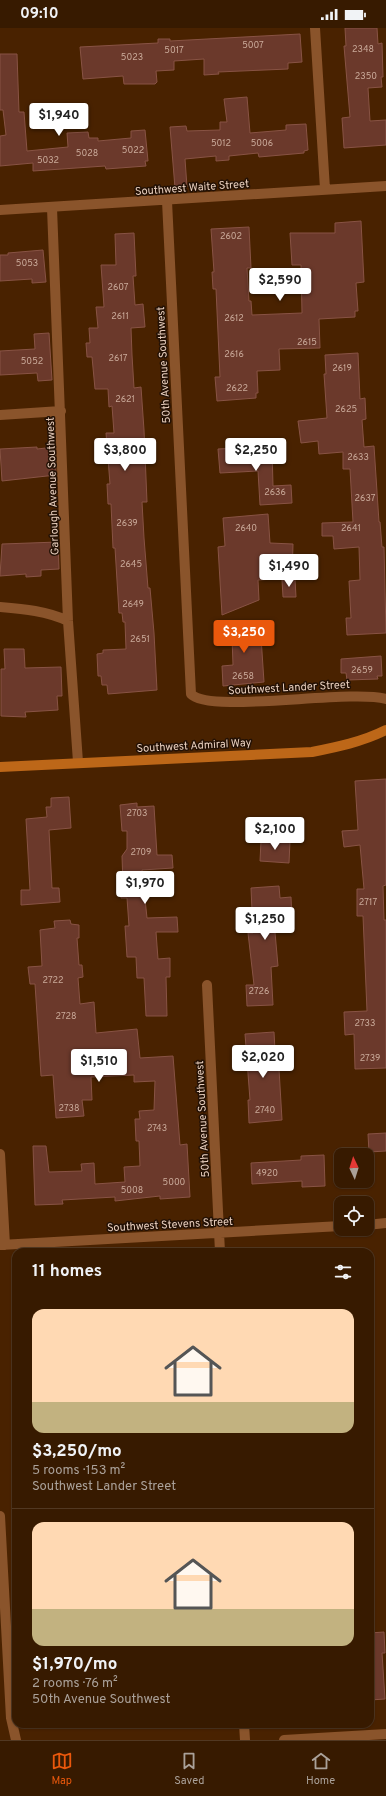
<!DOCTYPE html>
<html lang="en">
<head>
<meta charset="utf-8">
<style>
  body { margin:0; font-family:Overpass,sans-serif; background:#42270f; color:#f1f3f6; height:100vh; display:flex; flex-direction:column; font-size:15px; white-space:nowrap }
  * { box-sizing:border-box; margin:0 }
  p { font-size:13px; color:#aaa199 }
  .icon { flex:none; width:22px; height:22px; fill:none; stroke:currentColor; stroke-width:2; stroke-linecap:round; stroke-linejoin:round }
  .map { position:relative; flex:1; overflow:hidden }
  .drawer { position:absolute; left:12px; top:1220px; width:362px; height:480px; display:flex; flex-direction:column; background:#371a00; border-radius:12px; box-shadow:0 1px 3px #0004,0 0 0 1px #513822 }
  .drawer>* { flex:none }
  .needle { width:26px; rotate:356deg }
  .buttons { position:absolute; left:334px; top:1120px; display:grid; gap:8px }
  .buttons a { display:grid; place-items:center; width:40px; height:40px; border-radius:8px; background:#371a00; box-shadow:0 1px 3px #0004,0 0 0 1px #513822; font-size:20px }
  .price { position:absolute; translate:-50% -34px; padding:0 9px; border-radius:4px; background:#fff; color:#222; font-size:13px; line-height:26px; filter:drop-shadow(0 1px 2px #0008) }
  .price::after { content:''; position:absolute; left:50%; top:24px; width:12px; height:9px; margin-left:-6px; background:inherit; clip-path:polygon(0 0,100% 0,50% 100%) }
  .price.on { background:#ea580c; color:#fff }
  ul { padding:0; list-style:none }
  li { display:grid; align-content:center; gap:8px; height:212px; padding:0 20px }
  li+li { border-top:1px solid #513822 }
  li span { display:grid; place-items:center; height:124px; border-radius:12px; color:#555 }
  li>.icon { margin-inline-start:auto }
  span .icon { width:72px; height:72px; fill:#fffc; stroke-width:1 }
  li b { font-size:17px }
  h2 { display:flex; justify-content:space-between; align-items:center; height:48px; padding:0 20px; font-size:17px }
  .status { display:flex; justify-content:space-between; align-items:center; height:28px; padding:0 20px; background:#371a00; direction:ltr }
  .status svg { height:11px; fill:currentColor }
  .dock { display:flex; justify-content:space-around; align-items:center; height:56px; border-top:1px solid #513822; background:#371a00; font-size:11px; color:#aaa199 }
  .dock a { display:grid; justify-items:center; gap:2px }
  .dock .on { color:#ea580c }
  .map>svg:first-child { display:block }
</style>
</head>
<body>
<div class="status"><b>09:10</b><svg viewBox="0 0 49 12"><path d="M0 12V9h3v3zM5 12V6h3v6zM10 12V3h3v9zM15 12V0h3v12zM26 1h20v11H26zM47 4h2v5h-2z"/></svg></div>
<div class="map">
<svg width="386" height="1712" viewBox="0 0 386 1712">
  <rect width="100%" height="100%" fill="#492200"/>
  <path fill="#6b392b" stroke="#885344" d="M345,0H377L378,16L382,15L383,49H381L382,59L368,60L370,93L386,92V117L344,120L342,90L350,89L344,18H346Z
    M300,6L302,34L288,35V41L218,44L219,46L204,47V31L174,33V42L156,43L157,54L155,56H124L123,48L83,51L80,19L158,15V11H170V13Z
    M0,26H17L19,84H24L27,123L68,119L67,105L88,104L89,110H98V113L131,110V103L145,102L148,133H145L146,138L106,141L105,138L33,143V135L0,138V108L6,107L3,82H0Z
    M247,69L250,105L286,102V97L306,96L308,122L304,123V125L259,129L258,125L229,128V132L216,133V128L185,131L187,159L175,160L170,99L186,98L187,103L220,102V94H227L224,71Z
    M361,193L364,254L356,255L358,283H355V289L319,291L320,320L279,321L280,342L257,343L258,365H256V370L217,373L215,349H220L216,261H213L212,244H214L211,201L249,199L251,240H247L249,273H251L252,287L302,285L301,237H292L290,205H335V195Z
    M134,205L136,248H133L135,277L143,276L145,299L131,300L132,327L134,360L141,359L144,402L147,474H142L144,510L148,560H150L154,605L157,662L108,666L107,657H102L101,648H98L97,626L103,625V622L126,621L125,594H123L122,585H119L115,520H113L111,476H108L107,456H110L106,405H114L112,378L109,379L108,361H95L92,329H87L86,315H90L89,300H98L96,279H104L101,237H116L115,206Z
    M43,222L46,254L32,255V251L0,253V227H8V225Z
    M49,305L52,352L38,353L37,345L0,347V323L35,321L34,306Z
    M358,325L360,371L365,370L366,391L362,392L364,419L374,418L379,494H380L382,519H384L386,605L347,607L346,590H351L349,553L360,552L359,519L334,521L333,508H322V495L353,494L350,441H343V424L319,426L318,413L301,415L298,393L327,390L324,346H326L325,327Z
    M37,419V421L55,419L56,447L2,453L0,421Z
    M254,419V422L272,421L273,458L291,457L292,475L260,477L258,443L220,445L218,421Z
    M268,486L270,515L293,516L292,550L258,552L259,572L222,587L218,519L225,518L223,490Z
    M58,514L59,541L41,542V548L26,549V546L0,548L2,516Z
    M295,551L296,569H283L282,552Z
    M260,594L264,654L223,658L222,638L233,637L232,609H223L222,596Z
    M4,621H24L25,640L61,639L62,668H57L58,682L25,684L26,689L1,688V641H5Z
    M381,628L382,648H377L378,651L347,652L346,645H341V631Z
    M386,751V857L383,858L384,892H386V1040L355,1041L354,1006L345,1007L344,984L367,983L363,888H357V861H364L360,817L344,819L342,803L358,802L355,753Z
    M69,769L71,800L49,802L52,860H59L60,874L21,877V862H30L26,791L47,789L46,779H51V770Z
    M137,775V779L154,778L157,827H172L173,840L142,842L147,890L177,889L178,904H156L158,931L170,930V949H166L167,988H146L144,950H137L136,929H127L125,898H129L127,870H121V857H123L122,828L127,821V803H122L120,777Z
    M265,812L290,813L289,835L260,833L261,813Z
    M279,858L280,870L291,869L292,892L274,893L278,938L271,939L273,977L247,978L246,957H254L248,905H253L251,860Z
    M70,892L71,896L79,897V910H77L79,937H82L83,949L78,950L80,976L94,974L96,1005L137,1001L140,1030L173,1028L180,1117L187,1116L190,1169L160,1171V1168L115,1173V1169L62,1172L63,1176L35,1177L33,1118H46L49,1144L82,1143L81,1136L94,1135L95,1156L125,1154L124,1139L140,1138L139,1113H136L135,1091H140L139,1083L154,1082L155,1053L134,1054V1047L91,1049L92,1072H82L84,1088L56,1090L53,1047L41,1048L35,956H30L28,939L42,938L40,902L55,900L54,893Z
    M274,1004L276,1041H279L282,1092L249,1095L248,1072H250L245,1006Z
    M386,1105V1123L369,1124L368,1106Z
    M324,1127L325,1158L302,1159V1153L252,1156L251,1135L301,1132V1128Z
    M384,1604L385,1625H382L385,1671L370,1672V1605Z"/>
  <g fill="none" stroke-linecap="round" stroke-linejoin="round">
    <path stroke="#8a542b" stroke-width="10" d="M315,0L325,161
      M167,173L191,666C208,686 350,661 386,671
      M52,180L68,593L78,734
      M0,182L386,158
      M0,387L61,383
      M0,579C24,581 47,583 68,593
      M207,957L220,1224
      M0,1126L5,1217
      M367,1197L386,1195
      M0,1217L341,1198
      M0,1488L11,1690L16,1712
      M244,1696L245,1712
      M284,1712L386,1706"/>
    <path stroke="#bd6718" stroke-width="10" d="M0,739L312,724C337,719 362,714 386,702"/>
  </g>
  <g text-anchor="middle" stroke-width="3" stroke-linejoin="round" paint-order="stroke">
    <g font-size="9" fill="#caaa9a">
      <text x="253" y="20">5007</text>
      <text x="363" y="24">2348</text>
      <text x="174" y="25">5017</text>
      <text x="132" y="32">5023</text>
      <text x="366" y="51">2350</text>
      <text x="221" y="118">5012</text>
      <text x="262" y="118">5006</text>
      <text x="133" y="125">5022</text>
      <text x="87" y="128">5028</text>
      <text x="48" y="135">5032</text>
      <text x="231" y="211">2602</text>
      <text x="27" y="238">5053</text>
      <text x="118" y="262">2607</text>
      <text x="120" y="291">2611</text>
      <text x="234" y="293">2612</text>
      <text x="307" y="317">2615</text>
      <text x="234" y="329">2616</text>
      <text x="118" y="333">2617</text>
      <text x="32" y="336">5052</text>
      <text x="342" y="343">2619</text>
      <text x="237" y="363">2622</text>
      <text x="125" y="374">2621</text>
      <text x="346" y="384">2625</text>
      <text x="358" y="432">2633</text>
      <text x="275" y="467">2636</text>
      <text x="365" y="473">2637</text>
      <text x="127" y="498">2639</text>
      <text x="246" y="503">2640</text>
      <text x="351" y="503">2641</text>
      <text x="131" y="539">2645</text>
      <text x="133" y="579">2649</text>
      <text x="140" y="614">2651</text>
      <text x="362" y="645">2659</text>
      <text x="243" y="651">2658</text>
      <text x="137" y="788">2703</text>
      <text x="141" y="827">2709</text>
      <text x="368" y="877">2717</text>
      <text x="53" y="955">2722</text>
      <text x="259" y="966">2726</text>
      <text x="66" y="991">2728</text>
      <text x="365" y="998">2733</text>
      <text x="370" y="1033">2739</text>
      <text x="69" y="1083">2738</text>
      <text x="265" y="1085">2740</text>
      <text x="157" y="1103">2743</text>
      <text x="267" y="1148">4920</text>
      <text x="174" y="1157">5000</text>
      <text x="132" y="1165">5008</text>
    </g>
    <g font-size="11" fill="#ead0bf" stroke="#231105">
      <text transform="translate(192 159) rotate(-4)" y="4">Southwest Waite Street</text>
      <text transform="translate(163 337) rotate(-93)" y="4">50th Avenue Southwest</text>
      <text transform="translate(52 458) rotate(-92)" y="4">Garlough Avenue Southwest</text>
      <text transform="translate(289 659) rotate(-3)" y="4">Southwest Lander Street</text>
      <text transform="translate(194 717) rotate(-3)" y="4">Southwest Admiral Way</text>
      <text transform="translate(202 1091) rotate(-93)" y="4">50th Avenue Southwest</text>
      <text transform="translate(170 1196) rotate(-3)" y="4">Southwest Stevens Street</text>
    </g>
  </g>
</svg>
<div class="buttons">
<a><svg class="needle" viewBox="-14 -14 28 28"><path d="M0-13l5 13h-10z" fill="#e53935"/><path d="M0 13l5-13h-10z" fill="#aaa199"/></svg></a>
<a><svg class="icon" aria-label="locate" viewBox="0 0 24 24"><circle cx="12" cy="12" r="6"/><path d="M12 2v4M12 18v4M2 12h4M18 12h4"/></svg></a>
</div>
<b class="price" style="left:59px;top:109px">$1,940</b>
<b class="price" style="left:280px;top:274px">$2,590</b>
<b class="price" style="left:125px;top:444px">$3,800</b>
<b class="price" style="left:256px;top:444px">$2,250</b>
<b class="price" style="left:289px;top:560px">$1,490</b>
<b class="price on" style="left:244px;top:626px">$3,250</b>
<b class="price" style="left:275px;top:823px">$2,100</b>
<b class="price" style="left:145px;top:877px">$1,970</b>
<b class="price" style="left:265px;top:913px">$1,250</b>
<b class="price" style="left:263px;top:1051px">$2,020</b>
<b class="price" style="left:99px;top:1055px">$1,510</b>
<section class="drawer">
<h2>11 homes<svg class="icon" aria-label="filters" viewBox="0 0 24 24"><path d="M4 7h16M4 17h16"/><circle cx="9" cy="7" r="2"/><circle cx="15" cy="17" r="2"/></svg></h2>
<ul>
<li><span style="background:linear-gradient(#ffd9b3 75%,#c2b280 0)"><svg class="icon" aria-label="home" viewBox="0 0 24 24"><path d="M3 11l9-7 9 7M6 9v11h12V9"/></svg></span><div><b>$3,250/mo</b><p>5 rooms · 153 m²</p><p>Southwest Lander Street</p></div></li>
<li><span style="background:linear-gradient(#ffd9b3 70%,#c2b280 0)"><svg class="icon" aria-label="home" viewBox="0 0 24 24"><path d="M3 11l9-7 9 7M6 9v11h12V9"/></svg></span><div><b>$1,970/mo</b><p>2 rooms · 76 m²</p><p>50th Avenue Southwest</p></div></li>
</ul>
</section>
</div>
<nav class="dock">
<a class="on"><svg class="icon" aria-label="map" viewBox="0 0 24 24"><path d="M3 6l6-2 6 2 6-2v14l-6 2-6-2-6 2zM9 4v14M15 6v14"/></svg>Map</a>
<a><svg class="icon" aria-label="saved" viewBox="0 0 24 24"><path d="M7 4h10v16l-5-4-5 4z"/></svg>Saved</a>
<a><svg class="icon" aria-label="home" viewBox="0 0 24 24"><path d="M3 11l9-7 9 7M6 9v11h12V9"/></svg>Home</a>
</nav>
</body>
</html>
